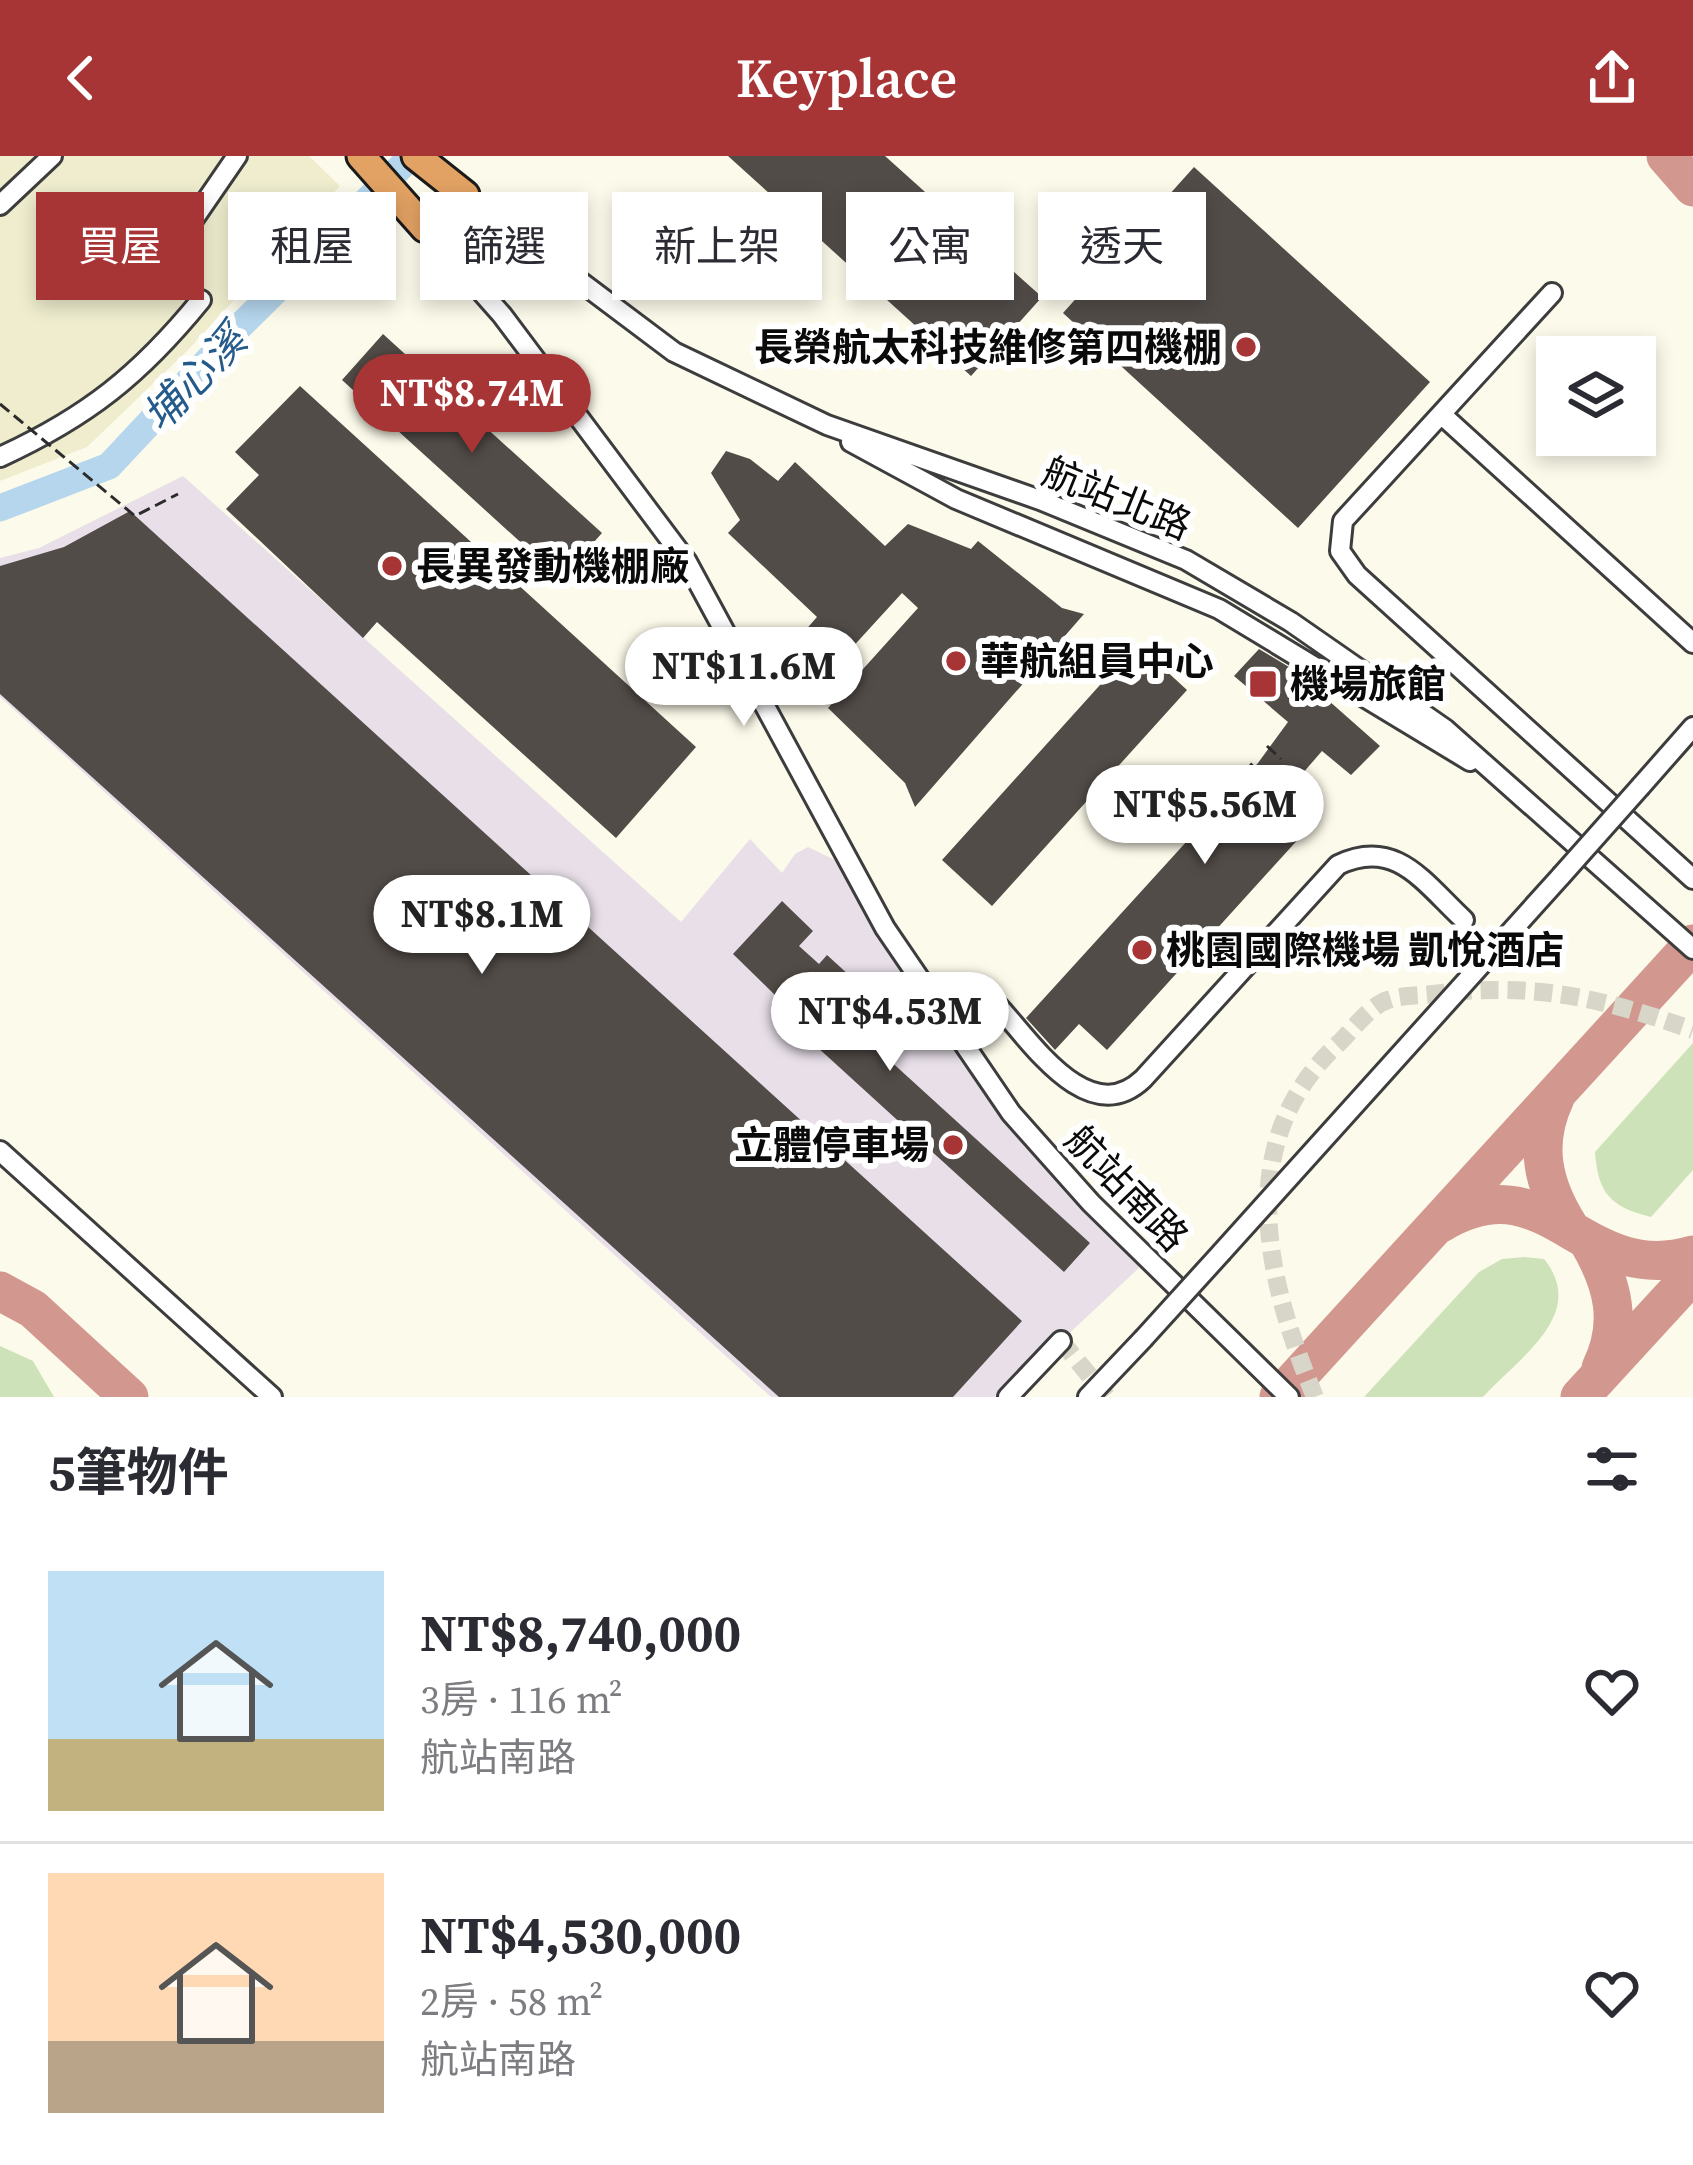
<!DOCTYPE html>
<html lang="zh-TW">
<head>
<meta charset="utf-8">
<style>
  body { margin:0; font-family:"Source Serif 4","Noto Sans TC",serif; background:#f7f7f7; color:#2b2b33; height:100vh; display:flex; flex-direction:column; font-size:45px; white-space:nowrap }
  * { box-sizing:border-box; margin:0 }
  p { font-size:39px; color:#7c7c81 }
  .icon { flex:none; width:66px; height:66px; fill:none; stroke:currentColor; stroke-width:2; stroke-linecap:round; stroke-linejoin:round }
  .map { position:relative; height:1241px; overflow:hidden }
  .panel { display:flex; flex-direction:column; background:#fff; flex:1 }
  .panel>* { flex:none }
  .guide { position:absolute; left:36px; top:36px; width:1623px; height:108px; display:flex; gap:24px }
  .controls { position:absolute; left:1536px; top:180px; display:grid; gap:24px }
  .controls a { display:grid; place-items:center; width:120px; height:120px; border-radius:0px; background:#fff; box-shadow:0 6px 18px #0003; font-size:60px }
  .price { position:absolute; translate:-50% -102px; padding:0 27px; border-radius:42px; background:#fff; color:#222; font-size:39px; line-height:78px; filter:drop-shadow(0 3px 6px #0008) }
  .price::after { content:''; position:absolute; left:50%; top:72px; width:36px; height:27px; margin-left:-18px; background:inherit; clip-path:polygon(0 0,100% 0,50% 100%) }
  .price.selected { background:#a83536; color:#fff }
  ul { padding:0; list-style:none }
  li { display:flex; align-items:center; gap:36px; height:300px; padding:0 48px }
  li+li { border-top:3px solid #e1e1e2 }
  li span { display:grid; place-items:center; flex:none; width:336px; height:240px; border-radius:0px; color:#555 }
  li>.icon { margin-inline-start:auto }
  span .icon { width:144px; height:144px; fill:#fffc; stroke-width:1 }
  li b { font-size:51px }
  h2 { display:flex; justify-content:space-between; align-items:center; height:144px; padding:0 48px; font-size:51px }
  .pill { padding:0 42px; border-radius:0px; background:#fff; box-shadow:0 6px 18px #0003; font-size:42px; line-height:108px }
  .pill.selected { background:#a83536; color:#fff }
  header { display:flex; justify-content:space-between; align-items:center; height:156px; padding:0 48px; background:#a83536; color:#fff; font-size:54px; font-weight:600 }
  .map>svg:first-child { display:block }
</style>
</head>
<body>
<header><svg class="icon" aria-label="back" viewBox="0 0 24 24"><path d="M15 5l-7 7 7 7"/></svg>Keyplace<svg class="icon" aria-label="share" viewBox="0 0 24 24"><path d="M12 15V3M7 8l5-5 5 5M5 13v7h14v-7"/></svg></header>
<div class="map">
<svg width="1693" height="1241" viewBox="0 0 1693 1241">
  <rect width="100%" height="100%" fill="#fcfaea"/>
  <path fill="#e8dfe9" d="M183,320L681,766L750,683L782,717L795,698L808,691L835,704L898,809L994,932L1156,1096L1061,1185L1012,1241H771L0,541V402L39,392Z"/>
  <path fill="#efedce" d="M0,0H309L340,30L187,195L87,291L0,325Z"/>
  <path fill="#cde2b9" d="M1693,887V1014L1651,1061C1611,1051 1598,1038 1595,996Z
    M1524,1101L1544,1103C1588,1157 1521,1200 1483,1241H1364L1479,1116L1502,1103Z
    M0,1190L33,1205L54,1241H0Z"/>
  <g fill="none" stroke-linecap="round" stroke-linejoin="round">
    <path stroke="#b5d6ed" stroke-width="27" d="M0,352L109,310L240,170L412,0"/>
    <path stroke="#d29890" stroke-width="39" d="M1666,0L1693,31
      M1555,942C1533,989 1543,1030 1570,1072
      M1441,1067C1550,1002 1580,1132 1693,1099
      M1589,1087C1613,1128 1623,1167 1601,1212
      M0,1135L33,1153L129,1241
      M1279,1241L1693,788
      M1580,1241L1693,1118"/>
  </g>
  <path fill="#524c48" d="M728,0H885L1042,141L971,220Z
    M1194,11L1430,226L1298,372L1063,157Z
    M383,178L602,377L561,423L342,224Z
    M300,230L696,591L616,682L377,466L363,482L226,353L259,319L235,296Z
    M726,295L750,303L778,325L795,306L885,390L908,368L971,393L978,385L1062,452L1084,458L915,651L905,627L828,552L918,452L902,437L817,530L796,485L817,461L728,377L740,364L711,317Z
    M130,355L1022,1165L953,1241H779L0,538V410L64,391Z
    M1137,488L1187,534L992,750L942,704Z
    M1259,493L1294,514L1380,590L1351,619L1322,595L1283,640L1312,668L1107,894L1079,868L1055,894L1026,862L1258,607L1288,566L1234,520Z
    M782,745L813,775L799,790L819,808L827,799L872,840L866,847L892,872L875,891L1090,1087L1064,1116L771,849L777,841L733,798Z"/>
  <g fill="none" stroke-linecap="round" stroke-linejoin="round">
    <path stroke="#d8d6c8" stroke-width="18" stroke-dasharray="18 9" stroke-linecap="butt" d="M1061,1185L1107,1241
      M1315,1241C1265,1121 1232,984 1340,886C1353,873 1371,849 1388,844C1401,839 1419,840 1433,838C1533,826 1599,841 1693,874"/>
    <g stroke="#3d3d3d" stroke-width="24">
      <path id="minor" d="M465,39L674,196L827,269L1040,344L1186,404L1291,466L1445,573L1693,793
        M0,49L52,0
        M425,72L502,159L687,406L885,772L1011,957L1091,1047L1289,1241
        M171,96L237,0
        M1552,137L1343,365L1340,395L1357,419L1693,723
        M1441,258L1693,487
        M851,286L956,343L1219,453L1470,605
        M0,301C87,261 140,219 201,144
        M1641,630L1693,571
        M999,851C1032,887 1089,974 1143,923L1338,709C1396,681 1424,727 1464,764
        M0,995L272,1241
        M1222,1096L1561,720
        M1008,1241L1061,1185
        M1088,1241L1143,1183"/>
    </g>
    <g stroke="#1b1b1b" stroke-width="33">
      <path id="highway" d="M361,0L425,72
        M416,0L465,39"/>
    </g>
    <path stroke="#2c2c2c" stroke-width="3" stroke-dasharray="12 6" stroke-linecap="butt" d="M1267,590L1281,603
      M1211,659L1255,604"/>
    <use href="#minor" stroke="#fff" stroke-width="18"/>
    <use href="#highway" stroke="#e2a263" stroke-width="27"/>
    <g stroke="#3d3d3d" stroke-width="24" stroke-linecap="butt">
      <path id="minor-bridge" d="M1561,720L1641,630
        M1143,1183L1222,1096"/>
    </g>
    <path stroke="#2c2c2c" stroke-width="3" stroke-dasharray="12 6" stroke-linecap="butt" d="M0,248L135,360L178,338"/>
    <use href="#minor-bridge" stroke="#fff" stroke-width="18"/>
  </g>
  <g fill="#a83536" stroke="#fff" stroke-width="4.5">
    <circle cx="1246" cy="191" r="12"/>
    <circle cx="392" cy="410" r="12"/>
    <circle cx="956" cy="505" r="12"/>
    <rect x="1248" y="513" width="30" height="30" rx="6"/>
    <circle cx="1142" cy="794" r="12"/>
    <circle cx="953" cy="989" r="12"/>
  </g>
  <g text-anchor="middle" stroke-width="12" stroke-linejoin="round" paint-order="stroke">
    <g font-size="39" font-weight="bold" fill="#0a0a0a" stroke="#fff" text-anchor="start">
      <text x="1222" y="205" text-anchor="end">長榮航太科技維修第四機棚</text>
      <text x="416" y="424">長異發動機棚廠</text>
      <text x="980" y="519">華航組員中心</text>
      <text x="1290" y="542">機場旅館</text>
      <text x="1166" y="808">桃園國際機場 凱悅酒店</text>
      <text x="929" y="1003" text-anchor="end">立體停車場</text>
    </g>
    <g font-size="39" fill="#0a0a0a" stroke="#fff">
      <text transform="translate(1117 342) rotate(22)" y="14">航站北路</text>
      <text transform="translate(1127 1032) rotate(46)" y="14">航站南路</text>
    </g>
    <g font-size="42" font-style="italic" fill="#255b8b" stroke="#fff">
      <text transform="translate(194 222) rotate(-46)" y="15">埔心溪</text>
    </g>
  </g>
</svg>
<div class="controls">
<a><svg class="icon" aria-label="layers" viewBox="0 0 24 24"><path d="M12 4l9 5-9 5-9-5zM3 14l9 5 9-5"/></svg></a>
</div>
<b class="price selected" style="left:472px;top:300px">NT$8.74M</b>
<b class="price" style="left:744px;top:573px">NT$11.6M</b>
<b class="price" style="left:1205px;top:711px">NT$5.56M</b>
<b class="price" style="left:482px;top:821px">NT$8.1M</b>
<b class="price" style="left:890px;top:918px">NT$4.53M</b>
<div class="guide">
<a class="pill selected">買屋</a>
<a class="pill">租屋</a>
<a class="pill">篩選</a>
<a class="pill">新上架</a>
<a class="pill">公寓</a>
<a class="pill">透天</a>
</div>
</div>
<section class="panel">
<h2>5筆物件<svg class="icon" aria-label="filters" viewBox="0 0 24 24"><path d="M4 7h16M4 17h16"/><circle cx="9" cy="7" r="2"/><circle cx="15" cy="17" r="2"/></svg></h2>
<ul>
<li><span style="background:linear-gradient(#bfe0f5 70%,#c2b280 0)"><svg class="icon" aria-label="home" viewBox="0 0 24 24"><path d="M3 11l9-7 9 7M6 9v11h12V9"/></svg></span><div><b>NT$8,740,000</b><p>3房 · 116 m²</p><p>航站南路</p></div><svg class="icon" aria-label="heart" viewBox="0 0 24 24"><path d="M12 20l-8-8c-3-5 5-10 8-4 3-6 11-1 8 4z"/></svg></li>
<li><span style="background:linear-gradient(#ffd9b3 70%,#b9a48a 0)"><svg class="icon" aria-label="home" viewBox="0 0 24 24"><path d="M3 11l9-7 9 7M6 9v11h12V9"/></svg></span><div><b>NT$4,530,000</b><p>2房 · 58 m²</p><p>航站南路</p></div><svg class="icon" aria-label="heart" viewBox="0 0 24 24"><path d="M12 20l-8-8c-3-5 5-10 8-4 3-6 11-1 8 4z"/></svg></li>
</ul>
</section>
</body>
</html>
